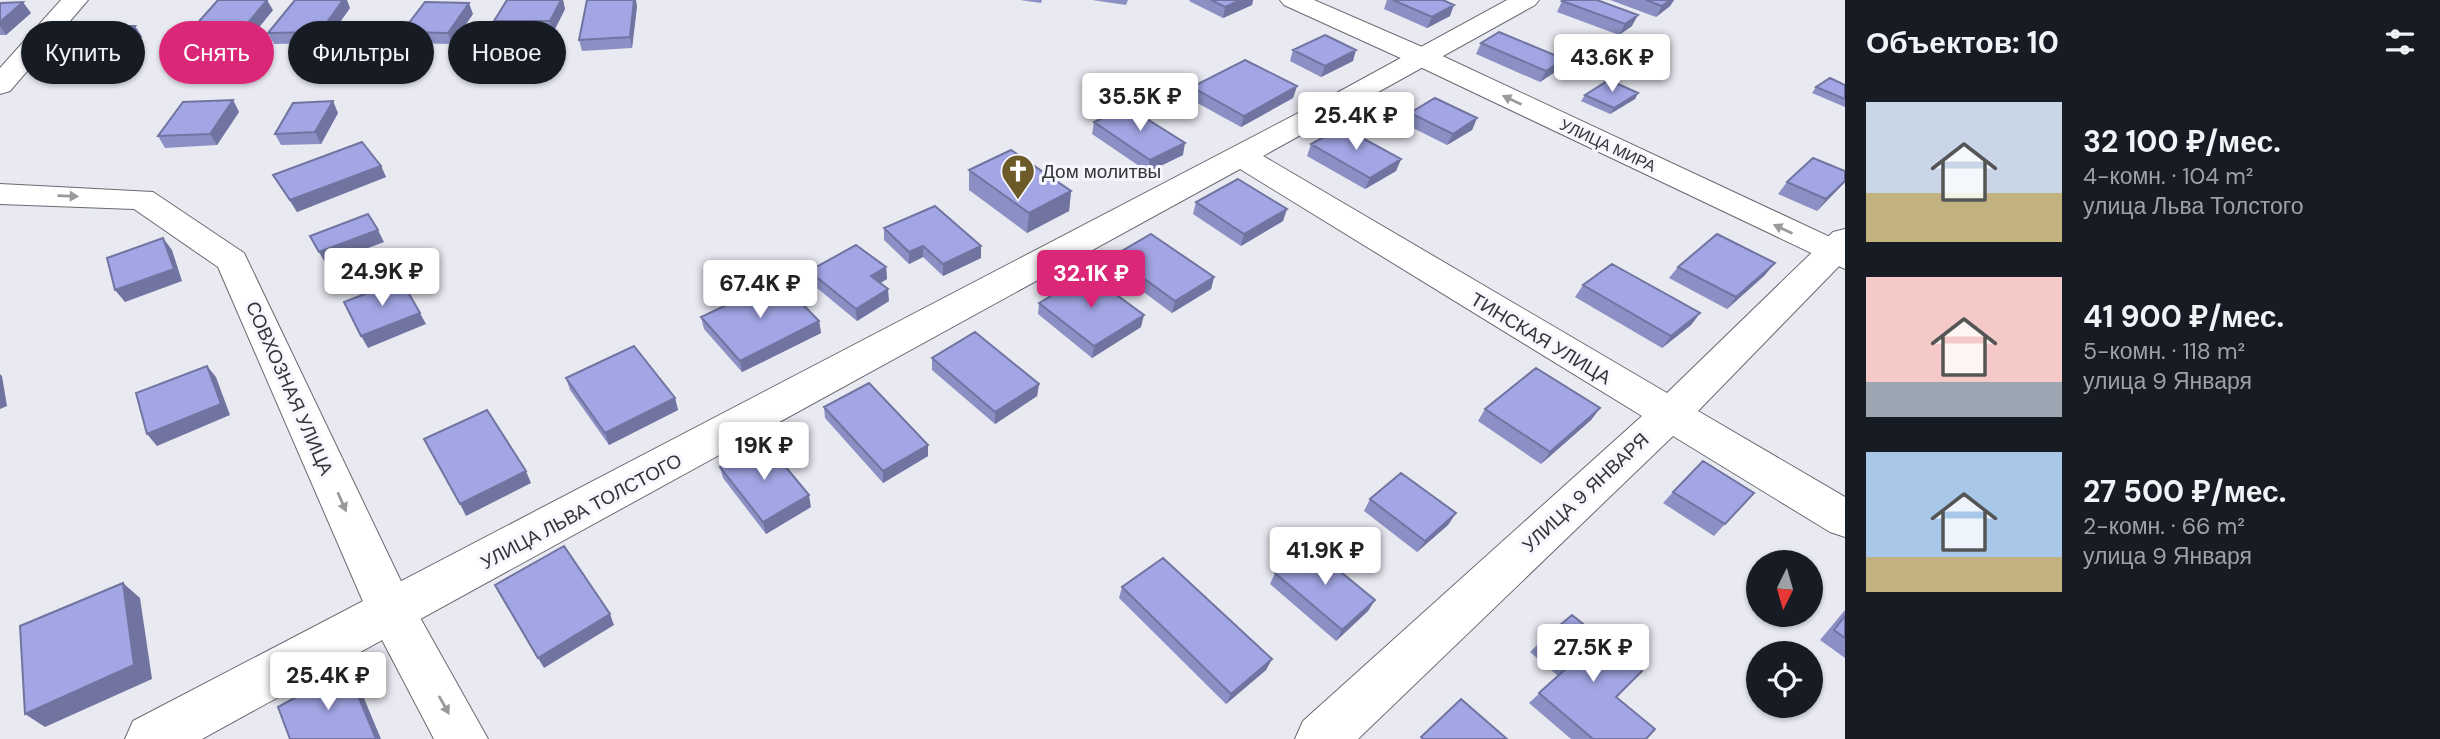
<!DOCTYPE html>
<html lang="ru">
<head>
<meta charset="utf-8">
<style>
  body { margin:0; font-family:"DM Sans",sans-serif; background:#242831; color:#f1f3f6; height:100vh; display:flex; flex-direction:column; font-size:26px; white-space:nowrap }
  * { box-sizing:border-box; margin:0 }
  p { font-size:23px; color:#9ea1a6 }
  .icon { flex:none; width:38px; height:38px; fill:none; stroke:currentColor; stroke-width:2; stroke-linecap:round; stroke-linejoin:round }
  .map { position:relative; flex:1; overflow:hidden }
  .drawer { display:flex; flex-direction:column; background:#171b24; width:595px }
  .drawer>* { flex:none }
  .top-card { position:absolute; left:21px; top:21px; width:665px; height:63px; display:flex; gap:14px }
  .needle { width:46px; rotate:185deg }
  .controls { position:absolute; left:1746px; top:550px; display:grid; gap:14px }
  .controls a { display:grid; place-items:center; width:77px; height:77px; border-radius:50%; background:#171b24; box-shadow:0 2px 5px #0004; font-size:35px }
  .price { position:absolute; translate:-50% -60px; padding:0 16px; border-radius:7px; background:#fff; color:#222; font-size:23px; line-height:46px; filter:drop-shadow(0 2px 4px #0008) }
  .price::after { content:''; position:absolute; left:50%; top:42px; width:21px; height:16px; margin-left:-10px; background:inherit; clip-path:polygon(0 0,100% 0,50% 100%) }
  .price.active { background:#db2777; color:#fff }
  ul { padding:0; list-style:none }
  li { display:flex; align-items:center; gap:21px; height:175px; padding:0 21px }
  li span { display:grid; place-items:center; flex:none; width:196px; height:140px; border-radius:0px; color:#555 }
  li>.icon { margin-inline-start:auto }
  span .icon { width:84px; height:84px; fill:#fffc; stroke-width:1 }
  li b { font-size:30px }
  h2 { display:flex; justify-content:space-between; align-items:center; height:84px; padding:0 21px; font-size:30px }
  .chip { padding:0 24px; border-radius:32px; background:#171b24; box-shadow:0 2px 5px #0004; font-size:24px; line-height:63px }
  .chip.active { background:#db2777; color:#fff }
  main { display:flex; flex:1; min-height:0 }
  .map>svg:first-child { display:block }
</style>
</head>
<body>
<main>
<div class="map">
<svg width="1845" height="739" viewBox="0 0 1845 739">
  <rect width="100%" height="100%" fill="#e8e9f1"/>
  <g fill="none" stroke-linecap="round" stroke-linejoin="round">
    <g stroke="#6a6b72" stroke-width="2">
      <path id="minor" d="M1507,0H1539L1535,5L1263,156L1667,393L1833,232L1845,229V260L1698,411L1845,497V537L1830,532L1673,436L1358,739H1295L1303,721L1642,416L1240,169L202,739H125L133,721L1333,95Z"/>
    </g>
    <g stroke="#6a6b72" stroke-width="2">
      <path id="secondary" d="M61,0H88L10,91L0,94V68Z
        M1280,0H1314L1436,53L1845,244V269L1416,65L1284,5Z
        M0,184L153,192L244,253L409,598L488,739H434L368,613L218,267L134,209L0,204Z"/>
    </g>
    <use href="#minor" fill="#fff" fill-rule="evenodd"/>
    <use href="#secondary" fill="#fff" fill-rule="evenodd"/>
  </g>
  <path fill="#8b8fc4" d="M507,0H563L565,9L553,33L498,32L494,21Z
    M1020,0H1042L1041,3Z
    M1092,0H1128L1126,5Z
    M1190,0H1253L1252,5L1223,18L1189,1Z
    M1387,0H1443L1450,16L1427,28L1384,9Z
    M1610,0H1674L1670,6L1656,17Z
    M1562,1L1632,26L1619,35L1557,12Z
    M0,3L31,13L6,35H0Z
    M637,6L632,48L582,51L579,40Z
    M350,8L325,43L274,44L268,33Z
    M273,10L244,46L193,47L186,36Z
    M473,14L452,44L407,43L402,32Z
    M135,26L142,37L114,65H55L47,54Z
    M1481,43L1564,59L1558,70L1540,82L1476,54Z
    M1293,50L1353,61L1321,77L1290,61Z
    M1845,85V107L1812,93L1816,87Z
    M1297,86L1293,98L1241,127L1190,99L1192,87Z
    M1638,93L1635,99L1610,114L1581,101L1585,95Z
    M233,100L239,112L217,145L165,148L158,136Z
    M338,113L321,144L281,145L275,134Z
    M1410,113L1477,118L1472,130L1447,145L1405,124Z
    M1094,122L1183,155L1148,172L1092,134Z
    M1311,144L1401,159L1396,171L1365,189L1307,156Z
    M381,166L386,177L297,212L273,175Z
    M969,170L1071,191L1069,211L1027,233L969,190Z
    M1845,171V182L1817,211L1778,194L1787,182Z
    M1196,202L1283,221L1241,246L1193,214Z
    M884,228L981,246V258L943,276L923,257L909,264L884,240Z
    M1113,256L1214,277L1211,289L1172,313L1111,268Z
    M886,267L887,279L880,283L889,301L857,321L811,283L809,271Z
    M1678,267L1765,275L1727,309L1669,278Z
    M1583,285L1700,313L1691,325L1662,348L1575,297Z
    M1039,303L1141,327L1092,358L1038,314Z
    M701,317L819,321L821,333L742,372L704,329Z
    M932,358L1039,384L1037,396L995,424L932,370Z
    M566,378L675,398L678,410L609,445L570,390Z
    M824,407L928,445V456L883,483L825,418Z
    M1600,408L1591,420L1541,464L1478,421L1485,409Z
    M720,467L811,507L766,534L723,478Z
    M1673,492L1725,524L1714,536L1663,503Z
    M1370,499L1456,513L1448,525L1417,552L1364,511Z
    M1275,573L1375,600L1368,611L1336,641L1270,584Z
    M1122,587L1272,659L1266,670L1226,704L1119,598Z
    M1845,610V658L1820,640Z
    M1540,642L1616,697L1646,739H1571L1529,703L1558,676L1530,652Z"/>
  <path fill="#7174a0" d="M267,0L273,10L244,46L238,35Z
    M343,0H347L350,8L325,43L320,32Z
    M561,0H563L565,9L553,33L550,21Z
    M634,0H636L637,6L632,48L630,37Z
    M1241,0H1253L1252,5L1223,18L1225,7Z
    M1670,0H1674L1670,6L1656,17L1662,6Z
    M23,2L31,13L6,35L0,26V22Z
    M469,3L473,14L452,44L448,33Z
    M1454,5L1450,16L1427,28L1432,17Z
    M1638,15L1632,26L1619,35L1625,24Z
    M135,26L142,37L114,65L107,54Z
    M1356,50L1353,61L1321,77L1325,66Z
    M1564,59L1558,70L1540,82L1546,71Z
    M1297,86L1293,98L1241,127L1244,116Z
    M1638,93L1635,99L1610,114L1614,108Z
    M233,100L239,112L217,145L210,134Z
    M333,101L338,113L321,144L315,132Z
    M1477,118L1472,130L1447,145L1453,134Z
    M1185,143L1183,155L1148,172L1150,160Z
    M1401,159L1396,171L1365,189L1370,178Z
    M381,166L386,177L297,212L290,200Z
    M1845,181L1842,185L1817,211L1826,199Z
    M1071,191L1069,211L1027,233L1029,213Z
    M1287,209L1283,221L1241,246L1244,234Z
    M378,230L384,242L326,264L319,252Z
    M163,238L172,250L182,281L125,302L115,290Z
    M923,246V257L909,264V252Z
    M981,246V258L943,276V264Z
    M1775,263L1765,275L1727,309L1736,297Z
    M886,267L887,279L872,288L871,276Z
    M1214,277L1211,289L1172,313L1175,301Z
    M888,289L889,301L857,321L856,309Z
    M420,313L426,324L368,348L361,336Z
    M1700,313L1691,325L1662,348L1671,336Z
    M1144,315L1141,327L1092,358L1094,346Z
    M819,321L821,333L742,372L740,361Z
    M207,366L216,377L230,415L157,446L147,434Z
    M0,374L2,376L7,406L0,409Z
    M1039,384L1037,396L995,424V412Z
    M675,398L678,410L609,445L605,433Z
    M1600,408L1591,420L1541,464L1550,452Z
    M928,445V456L883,483V471Z
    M526,471L531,483L466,516L460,504Z
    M809,495L811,507L766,534L763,522Z
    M1456,513L1448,525L1417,552L1425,541Z
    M123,583L140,598L152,679L45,727L25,714Z
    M1375,600L1368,611L1336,641L1342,630Z
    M610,614L614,625L544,668L538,658Z
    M1272,659L1266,670L1226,704L1231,694Z
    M347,669L356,679L381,739H376Z"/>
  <path fill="#a2a6e4" stroke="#7174a0" stroke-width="2" d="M218,0H267L238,35L186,36Z
    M295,0H343L320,32L268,33Z
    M507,0H561L550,21H494Z
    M587,0H634L630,37L579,40Z
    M1211,0H1241L1225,7Z
    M1393,0H1443L1454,5L1432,17Z
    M1564,0H1597L1638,15L1625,24L1562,1Z
    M1646,0H1670L1662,6Z
    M23,2L0,22V3Z
    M425,2L469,3L448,33L402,32Z
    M78,26H135L107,54H47Z
    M1499,32L1564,59L1546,71L1481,43Z
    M1325,35L1356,50L1325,66L1293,50Z
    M1245,60L1297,86L1244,116L1192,87Z
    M1830,78L1845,85V99L1816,87Z
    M1609,80L1638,93L1614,108L1585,95Z
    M1435,98L1477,118L1453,134L1410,113Z
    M233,100L210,134L158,136L183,102Z
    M333,101L315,132L275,134L293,103Z
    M1128,107L1185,143L1150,160L1094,122Z
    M1342,127L1401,159L1370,178L1311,144Z
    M362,142L381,166L290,200L273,175Z
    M1011,150L1071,191L1029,213L969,170Z
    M1813,158L1845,171V181L1826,199L1787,182Z
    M1238,179L1287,209L1244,234L1196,202Z
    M935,206L981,246L943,264L923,246L909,252L884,228Z
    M368,214L378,230L319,252L310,236Z
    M1151,234L1214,277L1175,301L1113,256Z
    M1717,234L1775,263L1736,297L1678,267Z
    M163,238L174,269L115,290L107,258Z
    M856,245L886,267L871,276L888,289L856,309L809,271Z
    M1612,264L1700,313L1671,336L1583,285Z
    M1088,274L1144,315L1094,346L1039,303Z
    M401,280L420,313L361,336L344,302Z
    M779,280L819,321L740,361L701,317Z
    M975,332L1039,384L995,412L932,358Z
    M634,346L675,398L605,433L566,378Z
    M207,366L221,404L147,434L136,393Z
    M1536,368L1600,408L1550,452L1485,409Z
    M869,383L928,445L883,471L824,407Z
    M487,410L526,471L460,504L424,439Z
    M765,442L809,495L763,522L720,467Z
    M1703,461L1754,493L1725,524L1673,492Z
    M1401,473L1456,513L1425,541L1370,499Z
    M1308,545L1375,600L1342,630L1275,573Z
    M564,546L610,614L538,658L495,585Z
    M1163,558L1272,659L1231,694L1122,587Z
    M123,583L134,665L25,714L20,626Z
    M1572,615L1642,671L1616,697L1655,729L1646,739H1593L1539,693L1569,666L1540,642Z
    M1845,616V638L1834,630Z
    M347,669L376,739H290L278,707Z
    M1461,699L1507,739H1423L1421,737Z"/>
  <defs><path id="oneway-solid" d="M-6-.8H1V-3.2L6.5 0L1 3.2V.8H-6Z" transform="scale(1.75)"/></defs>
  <g fill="#9a9a9c">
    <use href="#oneway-solid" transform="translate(1512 100) rotate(-155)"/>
    <use href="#oneway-solid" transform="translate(68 196) rotate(2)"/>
    <use href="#oneway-solid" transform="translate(1783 229) rotate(-155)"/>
    <use href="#oneway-solid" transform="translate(342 502) rotate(66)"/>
    <use href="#oneway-solid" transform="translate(444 705) rotate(61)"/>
  </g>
  <defs>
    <g id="church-pin" transform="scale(1.75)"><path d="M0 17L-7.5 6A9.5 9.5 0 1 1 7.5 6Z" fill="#6c5b29" stroke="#f5f6fe"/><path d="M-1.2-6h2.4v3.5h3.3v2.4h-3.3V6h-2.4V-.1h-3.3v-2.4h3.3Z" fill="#fff"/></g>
  </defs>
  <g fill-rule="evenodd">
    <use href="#church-pin" x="1018" y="171"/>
  </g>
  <g text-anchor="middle" stroke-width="6" stroke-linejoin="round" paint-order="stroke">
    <g font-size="16" fill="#353538" stroke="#f5f6fe">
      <text transform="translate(1608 145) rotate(25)" y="6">УЛИЦА МИРА</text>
    </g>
    <g font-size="19" fill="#353538" stroke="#f5f6fe" text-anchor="start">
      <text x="1042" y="178">Дом молитвы</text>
    </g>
    <g font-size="19" fill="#353538" stroke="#f5f6fe">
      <text transform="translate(1541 338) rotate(31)" y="7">ТИНСКАЯ УЛИЦА</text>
      <text transform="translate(290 388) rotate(66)" y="7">СОВХОЗНАЯ УЛИЦА</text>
      <text transform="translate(1585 492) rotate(-43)" y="7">УЛИЦА 9 ЯНВАРЯ</text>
      <text transform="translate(581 511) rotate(-28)" y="7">УЛИЦА ЛЬВА ТОЛСТОГО</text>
    </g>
  </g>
</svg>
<div class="controls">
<a><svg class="needle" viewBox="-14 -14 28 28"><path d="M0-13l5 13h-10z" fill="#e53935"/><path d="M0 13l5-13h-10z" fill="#9ea1a6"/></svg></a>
<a><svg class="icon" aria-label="locate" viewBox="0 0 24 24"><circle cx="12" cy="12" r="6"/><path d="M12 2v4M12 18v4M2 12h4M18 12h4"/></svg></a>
</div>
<b class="price" style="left:1612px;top:94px">43.6K ₽</b>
<b class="price" style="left:1140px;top:133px">35.5K ₽</b>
<b class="price" style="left:1356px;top:152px">25.4K ₽</b>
<b class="price" style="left:382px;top:308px">24.9K ₽</b>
<b class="price active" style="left:1091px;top:310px">32.1K ₽</b>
<b class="price" style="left:760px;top:320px">67.4K ₽</b>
<b class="price" style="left:764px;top:482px">19K ₽</b>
<b class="price" style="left:1325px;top:587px">41.9K ₽</b>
<b class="price" style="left:1593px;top:684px">27.5K ₽</b>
<b class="price" style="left:328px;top:712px">25.4K ₽</b>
<div class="top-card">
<a class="chip">Купить</a>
<a class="chip active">Снять</a>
<a class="chip">Фильтры</a>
<a class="chip">Новое</a>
</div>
</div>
<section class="drawer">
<h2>Объектов: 10<svg class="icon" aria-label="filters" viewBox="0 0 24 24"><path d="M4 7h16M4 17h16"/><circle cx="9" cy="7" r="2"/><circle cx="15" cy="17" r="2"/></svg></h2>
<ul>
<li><span style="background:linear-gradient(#c9d6e8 65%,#c2b280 0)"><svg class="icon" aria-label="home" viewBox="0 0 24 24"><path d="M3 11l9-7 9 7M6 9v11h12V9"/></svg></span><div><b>32 100 ₽/мес.</b><p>4-комн. · 104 m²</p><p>улица Льва Толстого</p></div></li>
<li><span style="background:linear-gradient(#f6c9c9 75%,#9aa5b1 0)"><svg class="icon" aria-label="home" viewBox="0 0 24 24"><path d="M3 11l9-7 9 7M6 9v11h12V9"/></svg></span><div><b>41 900 ₽/мес.</b><p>5-комн. · 118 m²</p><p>улица 9 Января</p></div></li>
<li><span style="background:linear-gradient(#a9c7e8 75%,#c2b280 0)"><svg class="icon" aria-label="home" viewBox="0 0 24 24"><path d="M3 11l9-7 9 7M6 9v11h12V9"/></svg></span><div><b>27 500 ₽/мес.</b><p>2-комн. · 66 m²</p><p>улица 9 Января</p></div></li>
</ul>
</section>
</main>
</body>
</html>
